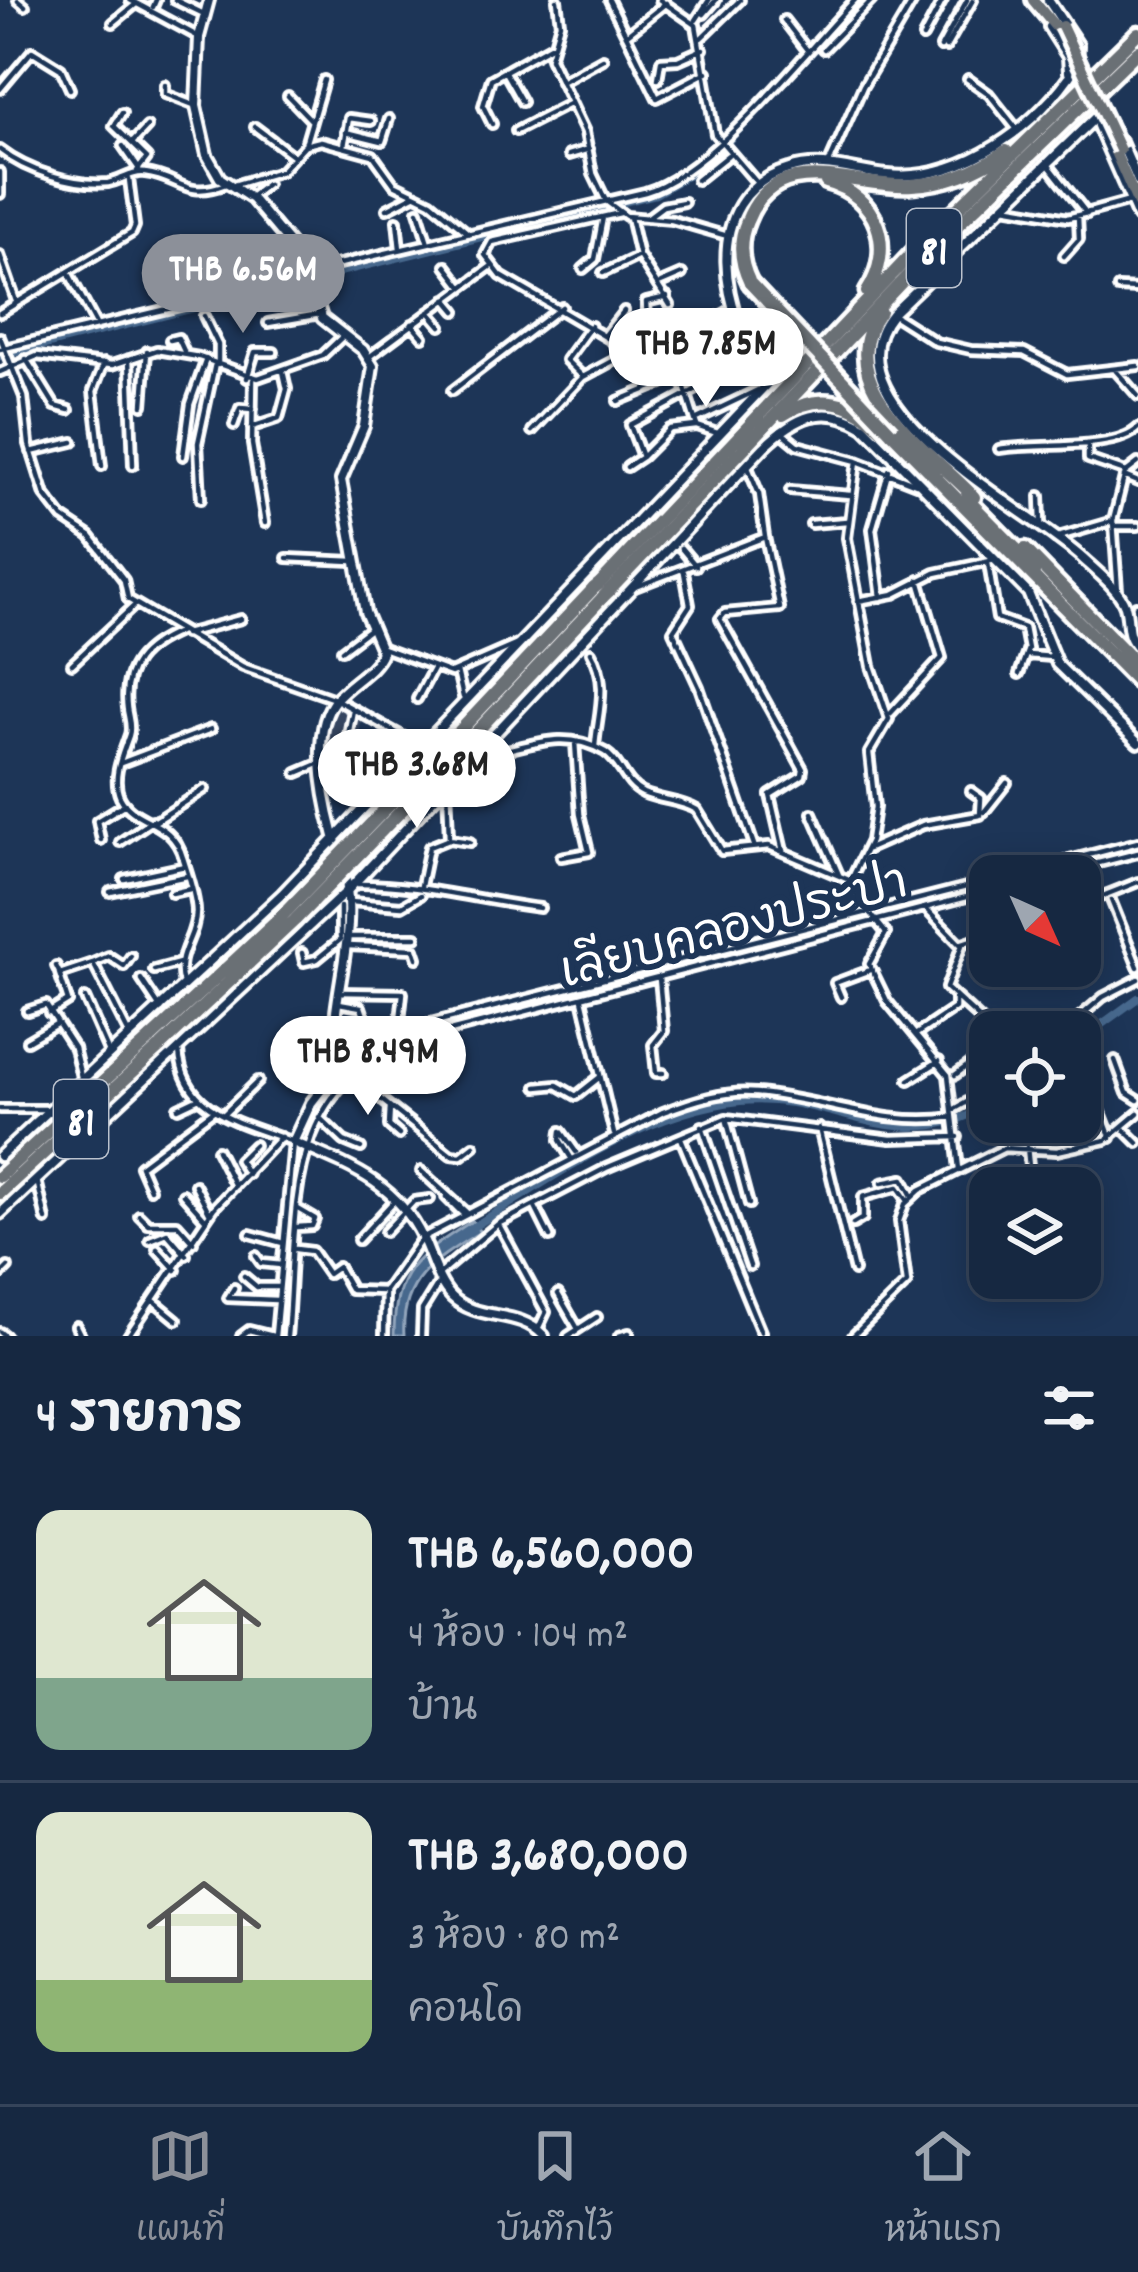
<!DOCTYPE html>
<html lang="th">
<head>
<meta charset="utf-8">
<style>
  body { margin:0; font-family:Dekko,"Playpen Sans Thai",sans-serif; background:#23344c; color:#f1f3f6; height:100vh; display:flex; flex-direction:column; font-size:45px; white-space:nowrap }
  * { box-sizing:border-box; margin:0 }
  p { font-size:39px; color:#9ea6b1 }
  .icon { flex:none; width:66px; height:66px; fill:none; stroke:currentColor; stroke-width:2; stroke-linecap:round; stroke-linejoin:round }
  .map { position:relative; height:1336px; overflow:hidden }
  .panel { display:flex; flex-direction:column; background:#162841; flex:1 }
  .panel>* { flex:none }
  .needle { width:78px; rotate:135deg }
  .controls { position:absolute; left:969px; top:855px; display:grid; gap:24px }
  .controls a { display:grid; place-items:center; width:132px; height:132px; border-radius:24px; background:#162841; box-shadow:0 6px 30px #0003,0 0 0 3px #35445a; font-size:60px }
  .price { position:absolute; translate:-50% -102px; padding:0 27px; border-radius:42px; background:#fff; color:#222; font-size:39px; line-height:78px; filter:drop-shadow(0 3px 6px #0008) }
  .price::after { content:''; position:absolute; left:50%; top:72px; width:36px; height:27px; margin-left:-18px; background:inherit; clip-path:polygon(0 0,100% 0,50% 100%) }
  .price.current { background:#8c9099; color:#fff }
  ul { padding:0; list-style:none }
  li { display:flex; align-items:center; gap:36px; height:300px; padding:0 36px }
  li+li { border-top:3px solid #35445a }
  li span { display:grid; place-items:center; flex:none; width:336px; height:240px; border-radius:24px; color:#555 }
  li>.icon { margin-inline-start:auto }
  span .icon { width:144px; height:144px; fill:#fffc; stroke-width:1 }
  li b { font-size:51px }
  h2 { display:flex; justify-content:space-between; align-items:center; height:144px; padding:0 36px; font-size:51px }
  .menu { display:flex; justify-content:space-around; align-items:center; height:168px; border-top:3px solid #35445a; background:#162841; font-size:33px; color:#9ea6b1 }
  .menu a { display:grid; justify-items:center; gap:6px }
  .menu .current { color:#8c9099 }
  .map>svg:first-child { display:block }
</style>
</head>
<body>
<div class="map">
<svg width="1138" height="1336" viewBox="0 0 1138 1336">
  <rect width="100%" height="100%" fill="#1d3557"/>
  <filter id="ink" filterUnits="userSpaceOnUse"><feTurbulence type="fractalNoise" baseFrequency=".00833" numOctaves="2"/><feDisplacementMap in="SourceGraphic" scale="24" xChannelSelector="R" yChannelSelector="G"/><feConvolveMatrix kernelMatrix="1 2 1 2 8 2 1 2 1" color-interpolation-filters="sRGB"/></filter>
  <g filter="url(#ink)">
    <path fill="#344461" d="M338,702L362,719L355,755L327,758L330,719Z"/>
    <path fill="#47688d" stroke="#91a4bb" stroke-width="3" d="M472,1221L480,1232C437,1259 400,1279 404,1336H394C394,1268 419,1256 472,1221Z"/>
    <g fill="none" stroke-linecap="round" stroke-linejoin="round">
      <path stroke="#47688d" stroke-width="6" d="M0,357L656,195L707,165L863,0
        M1029,876L1138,847
        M280,1336C291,1214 273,1081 413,1035L990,886"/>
      <path stroke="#47688d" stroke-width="8" d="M1080,1040L1138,998
        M467,1231C548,1181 642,1111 740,1101C835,1092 891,1160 990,1105"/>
      <g stroke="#fff" stroke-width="14">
        <path id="street" d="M18,0L25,6
          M130,0L199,37
          M175,0L204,14
          M557,0L560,23L550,58L585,132L593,174L606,201L626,216L672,220L724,235
          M609,0L657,98L707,72
          M660,0L696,25L715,134L758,184
          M153,7L156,0
          M704,14L716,0
          M696,20L709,0
          M784,20L807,50
          M113,23L136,4
          M626,35L666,3
          M923,37L943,0
          M701,38L740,0
          M941,47L967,0
          M946,47L973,0
          M824,49L872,0
          M505,72L522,102
          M658,79L661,61L678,60L703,49
          M968,79L989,94L1016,128
          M561,82L603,59
          M165,85V94L196,106
          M0,89L32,51L61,69L70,89
          M288,96L311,120
          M122,113L114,126L147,158L137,171
          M492,124L483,106L491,79L552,45
          M255,127L292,155
          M516,131L569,104
          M346,132L382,141L389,119
          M132,143L147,127
          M305,145L324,80
          M123,146L139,169
          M344,146L349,118L371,121
          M0,150C27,171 74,186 108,183C121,181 132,171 145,173C181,177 184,200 226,184
          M569,155L589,149
          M828,165L863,86L914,0
          M1050,167L1087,214
          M0,172V194
          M697,180L728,155
          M234,185L281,171L305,145L321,141L373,155L394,184L431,202L468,233
          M252,196L267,184
          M1004,207L1068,218L1130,201
          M387,209L414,195
          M418,211L428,243
          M620,213L492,242L485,255L501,276L671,375L684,385L697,426L720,434
          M630,217L639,256L670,305
          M647,218L663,206L684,202
          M397,221L400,249
          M0,255L16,301
          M1064,256L1079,239L1078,216
          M446,266L462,287
          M583,269L595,259L603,217
          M310,271L645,192C711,173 805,52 855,0
          M603,273L639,256
          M69,274L97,326
          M661,283L682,274
          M1118,288L1138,289
          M446,299L456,311
          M429,312L441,326
          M0,313L132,233L135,226L129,179
          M892,314L936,342L971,350L1024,352L1067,374L1138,366
          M204,316L218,345V365
          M647,321L646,302L667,297
          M268,323L320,314
          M412,324L423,337
          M606,334L624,311
          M0,337L24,397L29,444L45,495L63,518L90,536L124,580L128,599L243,667L335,699L422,747
          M170,340L178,338L184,351
          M664,346L733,309
          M0,349L310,275
          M369,357L490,267
          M26,359L55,406L69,410
          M129,359L133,465
          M1116,371L1138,396
          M0,372L37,356L112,365L157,350L199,357L258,378L323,355L342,337
          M671,375L740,335
          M583,377L566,360L591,326
          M247,378L255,352H274
          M253,380L252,444L265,523
          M452,391L562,307
          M618,401L674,378
          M143,405L147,351
          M695,420L760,389
          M234,425L240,408L253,409
          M696,426L670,429L642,457L630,425L754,358
          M252,427L279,418L287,389L283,371
          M532,431L583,377L628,353
          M780,431L797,445L857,461L847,538L871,666L889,719L869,753L875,807L870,841L848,886L886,933L869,964L887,1001L948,1075L959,1169
          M1088,446V459L1126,472
          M999,449C1036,443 1116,451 1138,428
          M31,452L73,442
          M183,456L190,404L206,359
          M857,461L916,484
          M102,466L93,391L104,363
          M627,467L642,457
          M1124,476L1138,482
          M790,490L850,495
          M1040,496L1041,523
          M201,499L198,443L215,364
          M1113,521L1118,591
          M1113,521L1125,473L1138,463
          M811,524L847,521
          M1117,526H1138
          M765,537L780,608L725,613L720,619L803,769L802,775L770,795L783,851
          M1055,538L1113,521
          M681,548L696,566
          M287,558L353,561
          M988,563L997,618L1024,628L1028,649L1019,674
          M684,572L690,605L673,631L699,687L754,845
          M635,587L765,537L759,494L747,465
          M881,597L872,529L889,470
          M858,601L894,594L935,573L995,560
          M1136,606L1138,624
          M178,632C143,647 122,667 127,708C128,717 132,726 129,735C123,753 111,777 120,797C134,825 172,818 183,858C188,874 196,896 196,912C196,938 174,955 183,983
          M185,634L241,619
          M383,648L451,673L520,643
          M342,650L371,628
          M591,652C610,684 597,715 595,747
          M1028,655L1052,657
          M72,664L134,606
          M457,671L463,697
          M417,699L433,669
          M891,713L942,658L919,580
          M334,748L346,745L353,710
          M476,756C522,751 559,725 605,752C622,763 624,784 643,793C661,801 681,800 697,810L722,851L769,846L849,880
          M121,763L211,729
          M297,773L323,762
          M447,785L449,839
          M323,788L382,784
          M984,812L1007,783
          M812,813L839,875
          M156,821L205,789
          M101,840L97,821L125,804
          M120,842L153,820
          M868,849L923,825L980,815L981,798L971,791
          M561,857L589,852L580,814L575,742
          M1008,876L1138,842
          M1047,876L1138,853
          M124,879L185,866
          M353,884C419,883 476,900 540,908
          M421,886L429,847L449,839L470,842
          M110,892L187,876
          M172,893L190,889
          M1111,900L1138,967
          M350,902L402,906L421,895
          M1080,905L1138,882
          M925,908L960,944L990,934
          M340,937V907
          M348,937H416
          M962,945L946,988L994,1032
          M348,946L414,949L417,958
          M302,953L304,962L317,959L340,940
          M1080,960L1081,963
          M56,966L60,974L93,963
          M1052,966L1056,978
          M154,970L180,963
          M659,978L664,1031L653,1045L656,1073H663
          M141,979L161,1009
          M340,992L403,993L399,1031
          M841,997L835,983L870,970
          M85,998L110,1055
          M582,999L614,1134
          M339,1003L361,1007L365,1019
          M27,1011L46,1005L74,1048L82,1081
          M49,1013L68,1001L59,973
          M1062,1032L1103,997L1138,979
          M915,1035L955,1008V996
          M130,1036L93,963L109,956L124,966L131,956
          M27,1041L56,1024
          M179,1051C183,1114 244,1123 293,1142L275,1336
          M314,1053L333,1047
          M1115,1060L1127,1093L1138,1100
          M337,1070L364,1047L411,1028L990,881
          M349,1074L451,1155L461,1156L474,1146
          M955,1075L990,1049
          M345,1077L366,1090
          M1088,1079L1111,1138
          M909,1080L939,1061
          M537,1087L557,1085L576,1096L600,1077
          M390,1107L389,1126L399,1135
          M178,1108L197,1099
          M0,1109H46
          M953,1110L990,1089
          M223,1115L258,1081
          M319,1117L344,1141L361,1148
          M726,1118L749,1204
          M702,1126L750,1266
          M819,1128L854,1271
          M1125,1130L1138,1143
          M681,1138L761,1332
          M217,1150L235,1186
          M571,1158L560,1140L561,1131L576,1152
          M421,1171L466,1212
          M248,1174L239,1160L254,1145
          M37,1180L46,1220
          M882,1183L903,1179L912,1196
          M195,1185L210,1214
          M1022,1188L1030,1176L1027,1147
          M150,1189L140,1166L212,1112
          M183,1194L206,1220
          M446,1197L463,1214
          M535,1207L550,1237
          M139,1215L148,1224H177L193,1242
          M853,1224L863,1218V1197L898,1187L908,1201
          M499,1225L546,1312L538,1329
          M297,1227L312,1226L315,1219L298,1209
          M385,1232L414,1201L430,1199
          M250,1234L283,1243
          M150,1240L167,1233L186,1255
          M358,1240L394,1201
          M157,1249L176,1270
          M296,1249L312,1251L328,1274L338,1267L351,1290L385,1291
          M256,1256L261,1263L281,1265
          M0,1275L8,1267
          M438,1275L498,1224L606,1168L726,1118L891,1139L958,1137
          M244,1276L257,1287H279
          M234,1288L228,1298L276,1300
          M558,1294L578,1329
          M154,1301L177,1320
          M76,1326L81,1336
          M0,1332L5,1336
          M128,1336L214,1208L281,1137
          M241,1336L249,1330L273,1336
          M287,1336C298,1218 279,1085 415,1040L990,891
          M384,1336L385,1291L422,1238L663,1112C692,1101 724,1090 756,1093C822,1098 885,1128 953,1117
          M421,1336L422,1310L440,1281
          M568,1336L597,1317
          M619,1336L629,1333
          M853,1336L907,1283L899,1221L905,1204L920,1190L1004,1148L1057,1151L1106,1140L1138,1113"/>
      </g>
      <g stroke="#fff" stroke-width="16">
        <path id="secondary" d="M209,0L199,37L196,106L207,155L220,178L252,199L305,262L322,318L363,350L373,366L364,426L341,480L365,612L382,652C374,672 350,682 336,699C306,734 328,818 340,857
          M1049,27L1068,57L1069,72
          M1103,110L892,314C819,404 1031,510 1082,558C1095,570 1119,589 1125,606C1130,624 1124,633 1138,648
          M1098,126L1138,217
          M1121,142L1138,181
          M344,871C360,939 326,1004 335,1072L311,1103L293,1142C349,1166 396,1182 423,1239C432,1258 437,1282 452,1297C478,1322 518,1308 544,1336
          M0,1156L282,894L767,384L768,376C722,320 696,196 789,169C823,158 854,172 888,175C962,182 1039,126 1077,65L1078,45L1048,0
          M0,1214L348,890L764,447C795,417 824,402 864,427L1028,593L1057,664L1138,743"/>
      </g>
      <g stroke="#fff" stroke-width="20">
        <path id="primary" d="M1033,0L1058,30
          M1115,152L1138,204"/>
      </g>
      <g stroke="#fff" stroke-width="21">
        <path id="highway" d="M826,182C878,195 896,248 867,292
          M750,283C740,263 738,242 747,221C776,146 855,189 912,185C947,183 978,171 1006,151
          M880,312C827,385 929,449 974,497
          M783,415C819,391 853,401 882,430
          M891,432L1138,682
          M966,498L1036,569
          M1025,549L1138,665
          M599,584L918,247L1138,33
          M608,592L931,251L1138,51
          M422,771L594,588
          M433,778L603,597
          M0,1176L151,1038
          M0,1193L161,1046"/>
      </g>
      <use href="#street" stroke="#1d3557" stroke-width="4.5"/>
      <use href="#secondary" stroke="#1d3557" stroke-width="8"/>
      <use href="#primary" stroke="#6b6f75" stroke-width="10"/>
      <use href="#highway" stroke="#6b6f75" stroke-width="12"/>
      <g stroke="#fff" stroke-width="20" stroke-linecap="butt">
        <path id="primary-bridge" d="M1062,26L1120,150"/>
      </g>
      <g stroke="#fff" stroke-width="21" stroke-linecap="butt">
        <path id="highway-bridge" d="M750,283L891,432
          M594,588L599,584
          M603,597L608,592
          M151,1038L276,922L422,771
          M161,1046L295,920L433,778"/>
      </g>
      <use href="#primary-bridge" stroke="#6b6f75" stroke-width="10"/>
      <use href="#highway-bridge" stroke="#6b6f75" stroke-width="12"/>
    </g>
  </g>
  <g text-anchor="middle" stroke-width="12" stroke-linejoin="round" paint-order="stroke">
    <g fill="#1d3557" stroke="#bbc2cd" stroke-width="3">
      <rect x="907" y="209" width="54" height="78" rx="9"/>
      <rect x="54" y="1080" width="54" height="78" rx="9"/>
    </g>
    <g font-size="45" font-weight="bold" fill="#fff">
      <text x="934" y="264">81</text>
      <text x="81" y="1135">81</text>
    </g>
    <g font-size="48" fill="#fff" stroke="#1d3557">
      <text transform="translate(733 924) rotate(-15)" y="17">เลียบคลองประปา</text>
    </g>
  </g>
</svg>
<div class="controls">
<a><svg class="needle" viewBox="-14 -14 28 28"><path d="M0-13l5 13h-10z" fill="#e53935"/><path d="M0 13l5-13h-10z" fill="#9ea6b1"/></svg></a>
<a><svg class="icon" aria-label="locate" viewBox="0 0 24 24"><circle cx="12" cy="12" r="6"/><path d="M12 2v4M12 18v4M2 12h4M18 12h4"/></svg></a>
<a><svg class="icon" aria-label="layers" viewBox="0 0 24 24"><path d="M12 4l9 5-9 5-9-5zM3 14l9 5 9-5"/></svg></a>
</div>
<b class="price current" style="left:243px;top:336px">THB 6.56M</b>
<b class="price" style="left:706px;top:410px">THB 7.85M</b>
<b class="price" style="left:417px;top:831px">THB 3.68M</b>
<b class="price" style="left:368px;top:1118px">THB 8.49M</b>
</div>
<section class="panel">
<h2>4 รายการ<svg class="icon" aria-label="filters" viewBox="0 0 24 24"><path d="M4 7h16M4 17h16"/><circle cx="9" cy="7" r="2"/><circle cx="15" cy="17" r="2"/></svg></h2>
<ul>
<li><span style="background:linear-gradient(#dfe7d0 70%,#7fa58c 0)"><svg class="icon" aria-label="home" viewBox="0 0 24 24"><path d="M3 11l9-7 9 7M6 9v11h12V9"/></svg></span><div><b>THB 6,560,000</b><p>4 ห้อง · 104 m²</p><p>บ้าน</p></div></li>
<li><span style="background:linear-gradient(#dfe7d0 70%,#8fb573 0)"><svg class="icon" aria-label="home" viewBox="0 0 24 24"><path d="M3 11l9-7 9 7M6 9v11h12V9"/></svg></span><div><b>THB 3,680,000</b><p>3 ห้อง · 80 m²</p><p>คอนโด</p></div></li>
</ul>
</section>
<nav class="menu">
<a class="current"><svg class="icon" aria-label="map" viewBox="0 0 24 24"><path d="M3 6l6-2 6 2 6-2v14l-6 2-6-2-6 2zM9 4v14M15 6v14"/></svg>แผนที่</a>
<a><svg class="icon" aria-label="saved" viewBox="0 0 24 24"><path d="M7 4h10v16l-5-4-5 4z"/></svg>บันทึกไว้</a>
<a><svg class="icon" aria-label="home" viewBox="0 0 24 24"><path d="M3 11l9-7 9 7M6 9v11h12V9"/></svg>หน้าแรก</a>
</nav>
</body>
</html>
